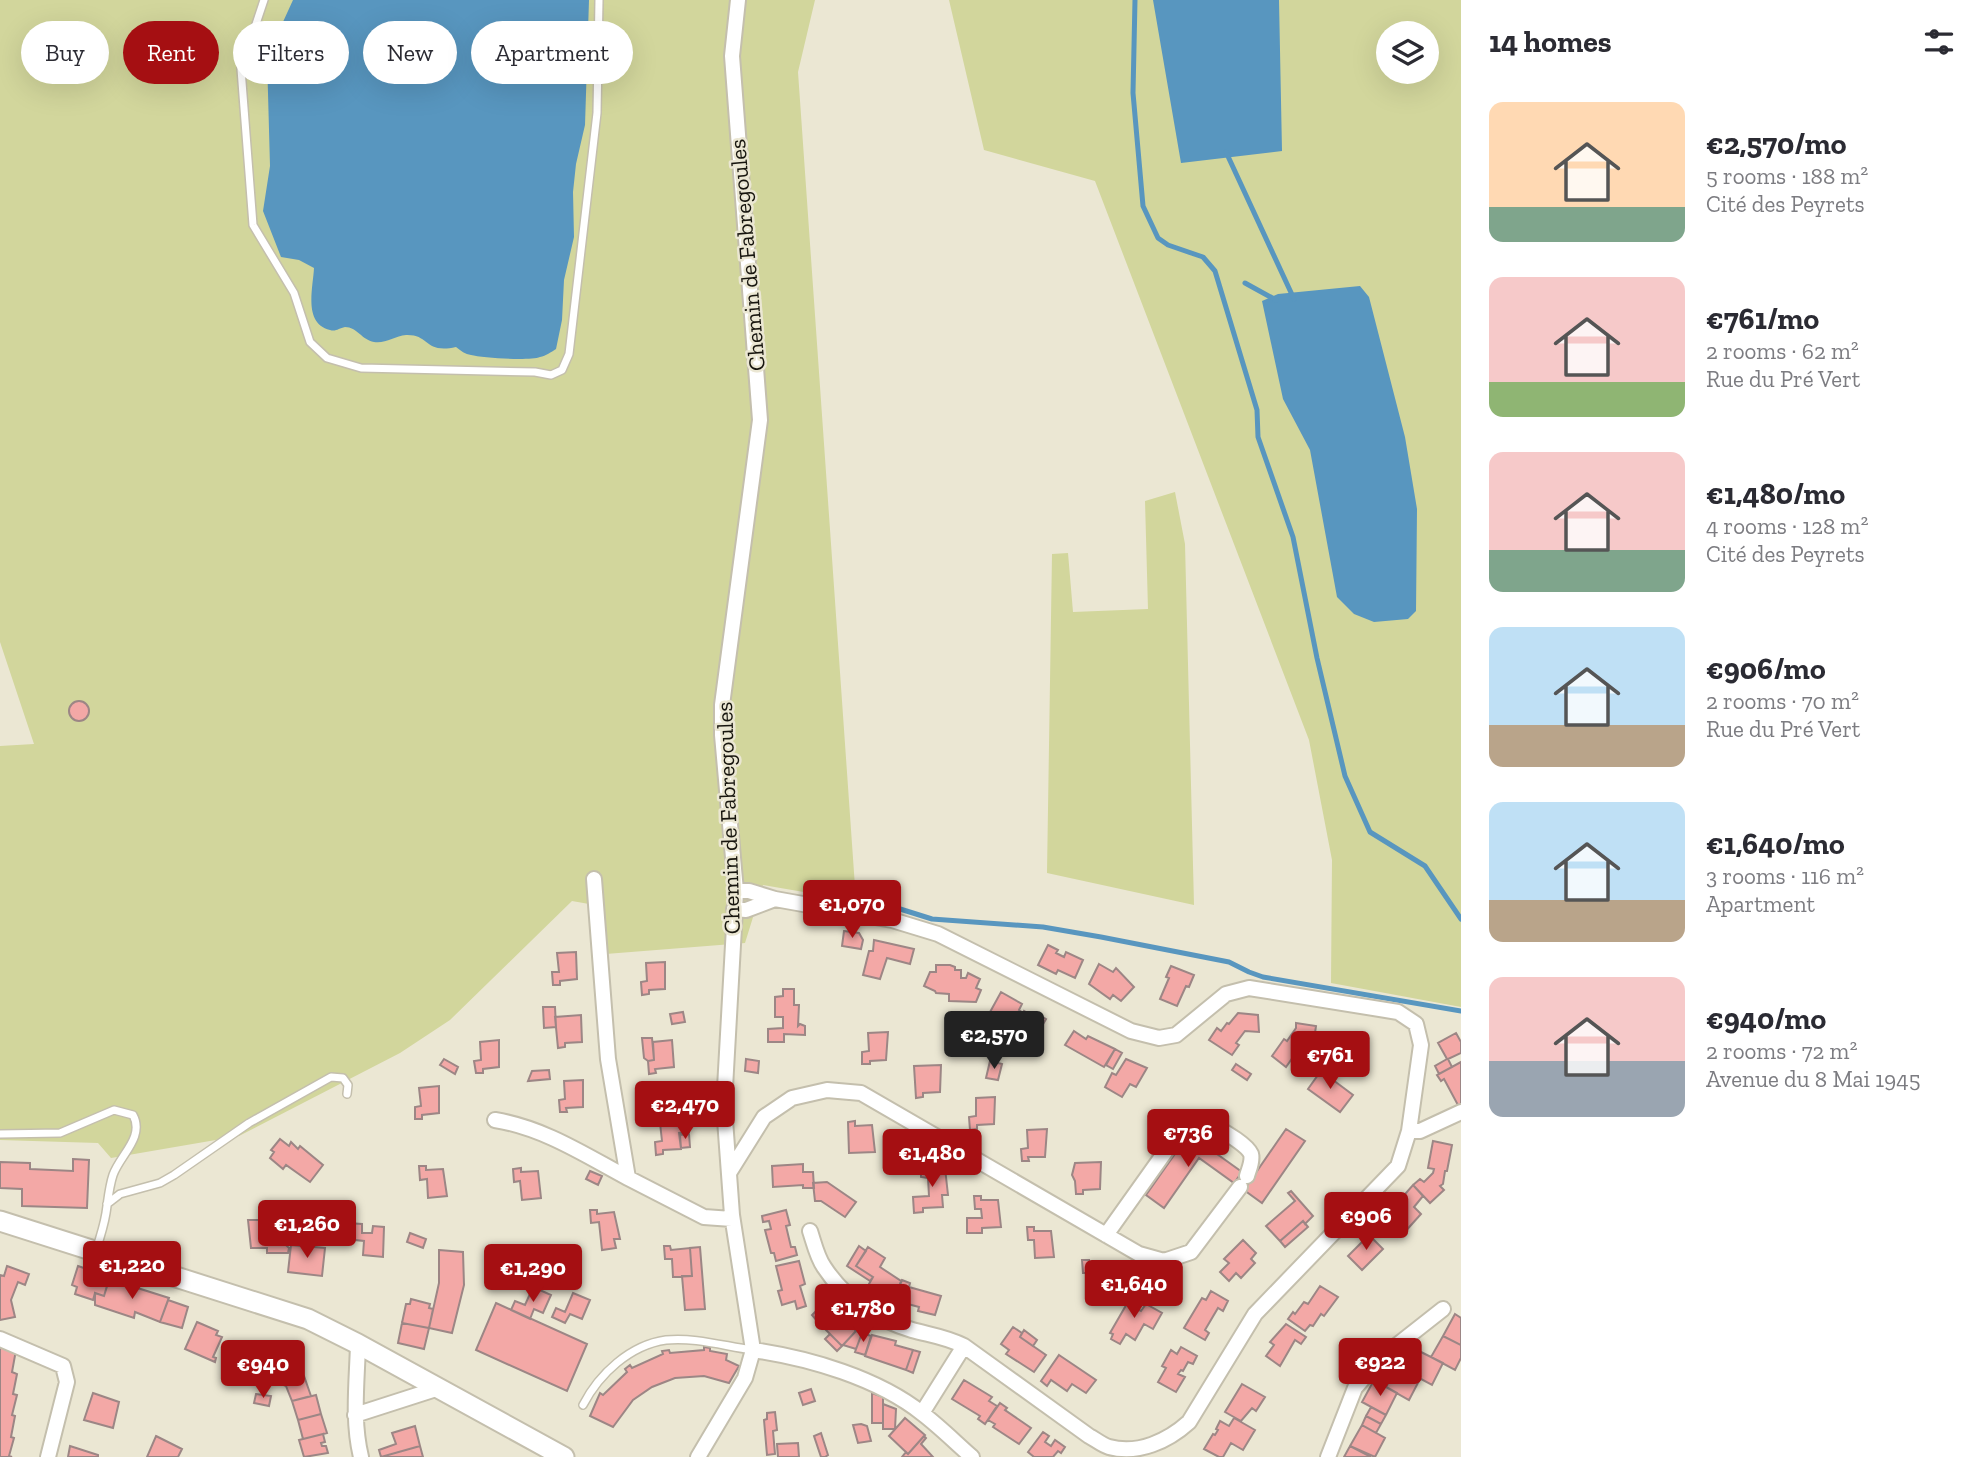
<!DOCTYPE html>
<html lang="en">
<head>
<meta charset="utf-8">
<style>
  body { margin:0; font-family:"Zilla Slab",serif; background:#f7f7f7; color:#2b2b33; height:100vh; display:flex; flex-direction:column; font-size:26px; white-space:nowrap }
  * { box-sizing:border-box; margin:0 }
  p { font-size:23px; color:#7c7c81 }
  .icon { flex:none; width:38px; height:38px; fill:none; stroke:currentColor; stroke-width:2; stroke-linecap:round; stroke-linejoin:round }
  .map { position:relative; flex:1; overflow:hidden }
  .panel { display:flex; flex-direction:column; background:#fff; width:525px }
  .panel>* { flex:none }
  .hud { position:absolute; left:21px; top:21px; width:665px; height:63px; display:flex; gap:14px }
  .controls { position:absolute; left:1376px; top:21px; display:grid; gap:14px }
  .controls a { display:grid; place-items:center; width:63px; height:63px; border-radius:50%; background:#fff; box-shadow:0 7px 28px #0002; font-size:35px }
  .price { position:absolute; translate:-50% -60px; padding:0 16px; border-radius:7px; background:#a50f12; color:#fff; font-size:23px; line-height:46px; filter:drop-shadow(0 2px 4px #0008) }
  .price::after { content:''; position:absolute; left:50%; top:42px; width:21px; height:16px; margin-left:-10px; background:inherit; clip-path:polygon(0 0,100% 0,50% 100%) }
  .price.active { background:#222; color:#fff }
  ul { padding:0; list-style:none }
  li { display:flex; align-items:center; gap:21px; height:175px; padding:0 28px }
  li span { display:grid; place-items:center; flex:none; width:196px; height:140px; border-radius:14px; color:#555 }
  li>.icon { margin-inline-start:auto }
  span .icon { width:84px; height:84px; fill:#fffc; stroke-width:1 }
  li b { font-size:30px }
  h2 { display:flex; justify-content:space-between; align-items:center; height:84px; padding:0 28px; font-size:30px }
  .pill { padding:0 24px; border-radius:32px; background:#fff; box-shadow:0 7px 28px #0002; font-size:24px; line-height:63px }
  .pill.active { background:#a50f12; color:#fff }
  main { display:flex; flex:1; min-height:0 }
  .map>svg:first-child { display:block }
</style>
</head>
<body>
<main>
<div class="map">
<svg width="1461" height="1457" viewBox="0 0 1461 1457">
  <rect width="100%" height="100%" fill="#ebe7d3"/>
  <path fill="#d2d69c" fill-rule="evenodd" d="M0,0H815L798,72L856,901L763,885L745,943L593,955L589,904L572,901L450,1020L400,1053L239,1136L111,1158L98,1143L0,1140V746L34,744L0,642Z
    M949,0H1461V1007L1331,983L1332,860L1309,740L1095,181L984,150ZM1388,33H1426V72H1388Z
    M1175,492L1185,544L1194,905L1047,873L1052,554L1068,553L1073,612L1148,609L1145,501Z"/>
  <path fill="#5896bf" d="M293,0H589L585,125L576,164L573,192L574,237L564,280L562,320L556,349C551,352 546,356 540,357C530,361 482,358 471,355C465,354 461,351 456,347C424,354 430,334 406,335C395,336 385,344 374,342C362,340 357,327 345,327C339,328 336,332 330,330C303,324 313,288 314,268L299,260L281,257L263,211L270,166L267,57Z
    M1153,0H1279L1282,151L1181,163Z
    M1360,286L1369,297L1405,437L1417,509L1416,611L1408,619L1374,622L1354,614L1337,597L1310,450L1283,399L1262,301L1278,294Z"/>
  <g fill="none" stroke-linecap="round" stroke-linejoin="round">
    <path stroke="#5896bf" stroke-width="5" d="M1135,0L1133,93L1143,206L1158,238L1168,245L1203,257L1215,271L1257,410L1258,437L1293,537L1317,658L1345,776L1370,832L1425,866L1461,919
      M1226,152L1294,299
      M1245,283L1276,300
      M846,892L932,919L1043,927L1101,937L1229,962L1249,972L1263,977L1461,1011"/>
  </g>
  <path fill="#f3a8a6" stroke="#9c8685" stroke-width="2" d="M69 711a10 10 0 1 1 20 0a10 10 0 1 1-20 0Z
    M844,931L859,933L863,940L861,949L842,946Z
    M874,940L914,949L910,964L887,958L880,979L863,975L869,951H873Z
    M1048,945L1058,950L1056,953L1064,957L1066,952L1083,960L1075,978L1058,970L1056,974L1038,965Z
    M576,952L577,979L560,981V985H553L552,972H559L557,953Z
    M665,962V989L649,990V994L642,995L641,982L647,981L646,963Z
    M1099,964L1113,972L1116,968L1134,987L1121,1001L1113,995L1110,999L1089,984Z
    M936,965H950L955,967V970H961V978H966L968,973L980,979L976,988L981,990L976,1002L949,1001V994L936,993L935,991L924,986L930,972H936Z
    M1171,966L1194,975L1189,987L1186,986L1177,1006L1160,999L1169,978L1166,977Z
    M783,989H794V1005H799L798,1026L800,1024L805,1026V1035L784,1034V1042H768V1029L783,1028V1017H775V997L783,996Z
    M1001,992L1022,1004L1019,1010L1023,1013L1024,1011L1034,1017L1036,1013L1046,1019L1035,1038L1009,1026L998,1017L997,1019L989,1014Z
    M543,1007H555L556,1027L544,1028Z
    M683,1012L685,1022L672,1024L670,1014Z
    M1238,1013L1258,1015L1259,1032L1245,1031L1236,1043L1239,1045L1232,1055L1209,1040L1217,1028L1221,1031L1227,1023L1229,1024Z
    M581,1015L582,1042L565,1043V1047L558,1048L555,1017Z
    M1296,1023L1316,1026L1314,1040H1311L1302,1053L1298,1050L1286,1067L1272,1056L1284,1039L1287,1041L1296,1028Z
    M1074,1031L1086,1039L1088,1036L1115,1049L1104,1067L1065,1045Z
    M888,1032L886,1060L870,1061V1064H862V1052L869,1051L868,1033Z
    M1456,1033L1461,1042V1053L1448,1059L1452,1067L1439,1074L1435,1066L1447,1059L1438,1043Z
    M642,1038H652L654,1060L648,1061L644,1058Z
    M499,1040V1067L483,1069V1073H476L474,1061L481,1060L480,1042Z
    M672,1040L674,1067L655,1069L656,1073L649,1074L648,1061L654,1060L653,1042Z
    M1115,1049L1122,1053L1113,1069L1106,1065Z
    M444,1059L458,1067L455,1074L440,1065Z
    M746,1059L759,1061L758,1073L745,1071Z
    M1126,1059L1147,1068L1136,1087L1130,1084L1122,1097L1105,1087L1112,1073L1116,1075Z
    M990,1061L1002,1064L998,1080L986,1078Z
    M1461,1062V1106L1459,1107L1444,1079L1441,1081L1437,1075Z
    M1236,1064L1251,1074L1247,1080L1232,1070Z
    M941,1065L940,1092L923,1093V1097L916,1098L914,1066Z
    M1323,1068L1331,1075L1329,1077L1353,1095L1340,1112L1308,1089Z
    M549,1070L550,1079L528,1081L532,1071Z
    M583,1080V1107L566,1108L567,1112H560L559,1100L565,1099L564,1081Z
    M439,1086V1113L422,1115V1119H415V1107L421,1106L419,1088Z
    M995,1097L994,1124L977,1125V1129L970,1130L969,1117L976,1116V1098Z
    M688,1114L689,1132L679,1133L681,1149L663,1150V1154L656,1155L655,1142L662,1141L660,1123L678,1121V1115Z
    M855,1121V1126L872,1125L875,1152L849,1153L848,1122Z
    M1047,1129L1045,1157H1028L1029,1161H1022L1021,1149L1028,1148L1027,1130Z
    M1286,1129L1305,1141L1262,1203L1244,1190Z
    M689,1134L690,1147L681,1148L680,1135Z
    M1189,1134L1242,1172L1234,1183L1199,1158L1164,1208L1146,1195Z
    M280,1139L289,1146L291,1142L298,1149L300,1146L323,1165L310,1182L286,1165L283,1169L270,1158L274,1152L271,1150Z
    M1433,1141L1452,1145L1447,1171H1445L1443,1184L1440,1186L1444,1190L1430,1203L1413,1185L1420,1179L1424,1182L1433,1173L1434,1169L1428,1168Z
    M73,1159L89,1160L87,1208L22,1206V1189L0,1188V1162L30,1163V1169L73,1171Z
    M1101,1162L1100,1189L1083,1190V1194H1076L1075,1181L1072,1175L1075,1163Z
    M803,1164V1172H813L814,1188H803V1185L773,1187L772,1166Z
    M928,1164V1169L945,1168L948,1195H942L943,1207L923,1208V1212L914,1213L913,1197L929,1196L928,1178L921,1177V1165Z
    M419,1166H426V1170L443,1169L447,1196L428,1198L427,1179L420,1180Z
    M521,1168V1172L538,1171L541,1198L522,1200L520,1181L514,1182L513,1169Z
    M590,1171L602,1176L598,1185L586,1179Z
    M827,1182L856,1202L845,1217L821,1201H815L813,1183Z
    M1413,1185L1423,1196L1414,1207L1421,1214L1403,1234L1387,1220L1394,1210L1392,1209Z
    M1291,1191L1313,1216L1305,1224L1303,1221L1280,1241L1266,1226L1295,1201L1288,1193Z
    M974,1196H981V1200H998L1001,1227L982,1228V1233H967V1218H982L981,1209H975Z
    M590,1210H597V1214L614,1212L620,1239H614L616,1248L602,1250L599,1222L591,1223Z
    M786,1210L790,1225L786,1226L791,1247H795L797,1255L776,1261L774,1253H771L765,1230L771,1229L769,1221L763,1222L762,1216Z
    M248,1220H266V1238H283V1242L289,1248L288,1253H267V1248H251Z
    M1303,1221L1308,1227L1285,1247L1280,1241Z
    M347,1223L362,1224V1233H372L373,1226L384,1227L383,1257L363,1255L364,1241L346,1239Z
    M1027,1227H1034V1231H1051L1054,1257L1035,1258L1034,1240H1028Z
    M410,1233L426,1239L423,1248L407,1242Z
    M1369,1235L1383,1249L1362,1270L1348,1256Z
    M1243,1240L1256,1253L1251,1259L1255,1263L1241,1278L1236,1273L1229,1281L1220,1272L1229,1263L1224,1259Z
    M291,1245L325,1248L322,1276L288,1272Z
    M664,1246H670L671,1250L690,1248L692,1276L673,1277L672,1259H665Z
    M859,1246L866,1251L856,1266L873,1277L870,1281L847,1266Z
    M700,1247L705,1309L685,1310L682,1276H692L690,1248Z
    M868,1247L885,1258L880,1267L901,1281L894,1300L869,1284L873,1277L856,1266Z
    M439,1250L463,1252L464,1285L452,1333L429,1328L439,1283Z
    M1082,1260H1089V1264L1107,1263L1110,1290L1091,1291L1090,1273H1083Z
    M799,1261L805,1284L800,1286L806,1306L797,1309L795,1301L782,1305L778,1291L782,1290L776,1266Z
    M7,1266L29,1274L25,1285L18,1282L11,1300L15,1317L0,1320V1275L4,1276Z
    M78,1266L110,1277L104,1296L95,1293L93,1300L75,1294L77,1287L72,1285Z
    M109,1279L169,1298L160,1322L135,1312L134,1318L95,1305V1293L104,1296Z
    M902,1280L910,1283L909,1287L941,1296L935,1315L918,1311L919,1307L904,1303L905,1300L895,1298Z
    M1320,1286L1338,1297L1324,1316L1321,1314L1313,1326L1310,1325L1305,1331L1288,1319L1293,1312L1295,1314L1304,1302L1308,1304Z
    M533,1287L551,1295L543,1313L534,1309L530,1319L511,1310L515,1301L525,1305Z
    M1211,1291L1228,1301L1223,1311L1218,1308L1205,1330L1209,1333L1205,1340L1184,1328L1202,1298L1206,1300Z
    M573,1293L590,1300L582,1319L570,1314L565,1323L552,1317L556,1308L565,1312Z
    M1132,1295L1141,1301L1137,1309L1141,1311L1146,1304L1162,1313L1153,1329L1144,1324L1135,1340L1126,1334L1120,1344L1111,1339L1113,1334L1110,1333Z
    M411,1299L430,1304L429,1308L433,1309L429,1328L402,1323L406,1304H410Z
    M168,1300L188,1307L182,1328L160,1322Z
    M826,1301L833,1307L818,1322L812,1315Z
    M496,1303L587,1344L567,1391L476,1350Z
    M833,1307L856,1331L842,1346L818,1322Z
    M1455,1314L1461,1318V1345L1443,1336Z
    M197,1322L218,1331L216,1335L222,1337L213,1357L216,1358L215,1362L185,1349Z
    M402,1323L429,1328L424,1349L398,1343Z
    M1286,1324L1306,1337L1301,1344L1295,1340L1280,1366L1266,1356L1274,1345L1270,1342Z
    M1013,1327L1022,1333L1020,1337L1046,1355L1034,1372L1006,1354L1009,1350L1001,1344Z
    M1024,1330L1037,1340L1033,1346L1020,1337Z
    M856,1331L862,1333L856,1349L843,1345Z
    M862,1333L871,1336L865,1355L855,1352Z
    M830,1334L842,1346L837,1351L825,1339Z
    M872,1335L896,1341L895,1345L913,1350L906,1370L865,1356Z
    M1443,1336L1461,1345V1358L1455,1370L1431,1357Z
    M0,1346L16,1350L12,1372L17,1374L13,1394L17,1395L12,1415L15,1416L11,1437L14,1438L9,1456L12,1457H0Z
    M704,1347L710,1348V1351L727,1354L726,1360L739,1366L729,1383L704,1376L675,1378L652,1387L633,1400L613,1427L590,1416L600,1393L603,1395L627,1372L625,1369L630,1365L632,1368L663,1354L662,1351L669,1350L670,1353L704,1350Z
    M1181,1347L1197,1356L1193,1364L1188,1362L1183,1371L1181,1370L1178,1374L1185,1377L1176,1392L1158,1382L1166,1368L1162,1366L1171,1350L1177,1354Z
    M913,1350L920,1352L913,1373L906,1370Z
    M1419,1351L1443,1363L1432,1385L1408,1372Z
    M1059,1355L1096,1380L1086,1393L1072,1384L1067,1391L1051,1380L1047,1386L1041,1381Z
    M275,1358L302,1370L301,1373L286,1386L268,1378Z
    M1397,1366L1420,1379L1409,1400L1386,1387Z
    M301,1373L304,1376L311,1396L292,1401L286,1386Z
    M964,1380L992,1397L989,1401L997,1406L985,1424L978,1419L980,1416L952,1399Z
    M1374,1380L1397,1393L1386,1415L1362,1402Z
    M1242,1384L1265,1397L1256,1411L1252,1408L1241,1421L1225,1412Z
    M811,1389L815,1401L803,1405L799,1393Z
    M93,1393L119,1402L113,1428L84,1420Z
    M872,1393L883,1397V1423H872Z
    M256,1394L271,1396L269,1406L254,1403Z
    M316,1395L321,1414L298,1420L292,1401Z
    M1000,1403L1007,1408L1005,1410L1031,1428L1019,1444L993,1427L995,1424L988,1420Z
    M883,1404L896,1409L895,1429H883Z
    M1371,1407L1386,1415L1381,1424L1366,1416Z
    M775,1412L777,1430L773,1431L775,1454L767,1455L764,1420L767,1419V1413Z
    M321,1414L327,1433L303,1439L298,1420Z
    M1366,1416L1381,1424L1376,1433L1362,1425Z
    M905,1418L925,1435L908,1454L889,1436Z
    M1234,1418L1255,1430L1243,1450L1231,1443L1223,1457H1219L1204,1449L1213,1434L1215,1435L1218,1430L1216,1429L1220,1421L1229,1426Z
    M861,1424L867,1426L871,1441L858,1443L853,1425Z
    M1362,1425L1385,1438L1375,1457L1350,1446Z
    M415,1426L420,1446L381,1457L379,1450L396,1444L392,1433Z
    M1043,1432L1049,1436L1045,1442L1051,1446L1055,1440L1065,1447L1061,1453L1058,1451L1053,1457H1034L1028,1452Z
    M821,1433L828,1455L825,1457H821L814,1436Z
    M323,1434L325,1442L321,1443L322,1446H326L328,1453L304,1457L299,1440Z
    M156,1436L182,1449L178,1457H147Z
    M924,1436L926,1438L921,1444L933,1457H902L906,1452L908,1454Z
    M798,1443L799,1457H778L777,1444Z
    M70,1446L98,1455V1457H68Z
    M420,1446L423,1457H381Z
    M1350,1446L1371,1457H1344Z"/>
  <g fill="none" stroke-linecap="round" stroke-linejoin="round">
    <g stroke="#c4bfad" stroke-width="10">
      <path id="service" d="M264,0L241,69L253,225L294,293L310,342L327,358L361,368L535,372L551,375L562,370L569,354L597,113L599,0
        M0,1134L60,1133L114,1110L133,1115C145,1137 120,1155 113,1175C109,1187 108,1200 106,1213C104,1225 100,1238 96,1250
        M107,1204L120,1194L160,1183L174,1175L249,1123L331,1077L343,1078L348,1085L347,1094
        M583,1405C599,1374 630,1345 666,1340C694,1337 724,1346 752,1350"/>
    </g>
    <g stroke="#c4bfad" stroke-width="18">
      <path id="minor" d="M594,879L608,1059L628,1178L704,1217L732,1219
        M736,891H749L775,899L892,920L938,934L1131,1031L1159,1038L1176,1035L1226,994L1249,988L1398,1012L1416,1024L1421,1045L1409,1131L1398,1166L1255,1314L1189,1422C1168,1441 1138,1455 1109,1447C1102,1445 1095,1439 1089,1436L964,1346L922,1413
        M734,909L746,910L775,899
        M495,1120C544,1128 585,1155 628,1178
        M1409,1131H1420L1461,1112
        M729,1173L764,1117L792,1098L827,1090L861,1093L1139,1254L1164,1261L1191,1252L1240,1187
        M810,1231C814,1243 817,1257 824,1267C845,1299 875,1319 912,1330C930,1335 947,1337 964,1346
        M1106,1235L1185,1124L1194,1118H1201C1213,1126 1246,1142 1251,1154C1253,1161 1249,1169 1247,1176
        M0,1339L63,1366L67,1382L48,1457
        M358,1344C357,1382 352,1420 361,1457
        M753,1350C809,1358 878,1378 923,1414C940,1427 956,1443 972,1457
        M355,1415L439,1388
        M698,1457L745,1378L753,1350L732,1215L724,1106L736,891L722,735V705L760,420L732,56L738,0
        M1328,1457L1355,1388L1382,1357L1443,1309"/>
    </g>
    <g stroke="#c4bfad" stroke-width="23">
      <path id="secondary" d="M0,1221L308,1319L358,1344L564,1457"/>
    </g>
    <use href="#service" stroke="#fff" stroke-width="7"/>
    <use href="#minor" stroke="#fff" stroke-width="14"/>
    <use href="#secondary" stroke="#fff" stroke-width="19"/>
  </g>
  <g text-anchor="middle" stroke-width="5" stroke-linejoin="round" paint-order="stroke">
    <g font-size="23" fill="#17150e" stroke="#ebe7d3">
      <text transform="translate(747 255) rotate(-95)" y="8">Chemin de Fabregoules</text>
      <text transform="translate(728 818) rotate(-92)" y="8">Chemin de Fabregoules</text>
    </g>
  </g>
</svg>
<div class="controls">
<a><svg class="icon" aria-label="layers" viewBox="0 0 24 24"><path d="M12 4l9 5-9 5-9-5zM3 14l9 5 9-5"/></svg></a>
</div>
<b class="price" style="left:852px;top:940px">€1,070</b>
<b class="price active" style="left:994px;top:1071px">€2,570</b>
<b class="price" style="left:1330px;top:1091px">€761</b>
<b class="price" style="left:685px;top:1141px">€2,470</b>
<b class="price" style="left:1188px;top:1169px">€736</b>
<b class="price" style="left:932px;top:1189px">€1,480</b>
<b class="price" style="left:1366px;top:1252px">€906</b>
<b class="price" style="left:307px;top:1260px">€1,260</b>
<b class="price" style="left:132px;top:1301px">€1,220</b>
<b class="price" style="left:533px;top:1304px">€1,290</b>
<b class="price" style="left:1134px;top:1320px">€1,640</b>
<b class="price" style="left:863px;top:1344px">€1,780</b>
<b class="price" style="left:1380px;top:1398px">€922</b>
<b class="price" style="left:263px;top:1400px">€940</b>
<div class="hud">
<a class="pill">Buy</a>
<a class="pill active">Rent</a>
<a class="pill">Filters</a>
<a class="pill">New</a>
<a class="pill">Apartment</a>
</div>
</div>
<section class="panel">
<h2>14 homes<svg class="icon" aria-label="filters" viewBox="0 0 24 24"><path d="M4 7h16M4 17h16"/><circle cx="9" cy="7" r="2"/><circle cx="15" cy="17" r="2"/></svg></h2>
<ul>
<li><span style="background:linear-gradient(#ffd9b3 75%,#7fa58c 0)"><svg class="icon" aria-label="home" viewBox="0 0 24 24"><path d="M3 11l9-7 9 7M6 9v11h12V9"/></svg></span><div><b>€2,570/mo</b><p>5 rooms · 188 m²</p><p>Cité des Peyrets</p></div></li>
<li><span style="background:linear-gradient(#f6c9c9 75%,#8fb573 0)"><svg class="icon" aria-label="home" viewBox="0 0 24 24"><path d="M3 11l9-7 9 7M6 9v11h12V9"/></svg></span><div><b>€761/mo</b><p>2 rooms · 62 m²</p><p>Rue du Pré Vert</p></div></li>
<li><span style="background:linear-gradient(#f6c9c9 70%,#7fa58c 0)"><svg class="icon" aria-label="home" viewBox="0 0 24 24"><path d="M3 11l9-7 9 7M6 9v11h12V9"/></svg></span><div><b>€1,480/mo</b><p>4 rooms · 128 m²</p><p>Cité des Peyrets</p></div></li>
<li><span style="background:linear-gradient(#bfe0f5 70%,#b9a48a 0)"><svg class="icon" aria-label="home" viewBox="0 0 24 24"><path d="M3 11l9-7 9 7M6 9v11h12V9"/></svg></span><div><b>€906/mo</b><p>2 rooms · 70 m²</p><p>Rue du Pré Vert</p></div></li>
<li><span style="background:linear-gradient(#bfe0f5 70%,#b9a48a 0)"><svg class="icon" aria-label="home" viewBox="0 0 24 24"><path d="M3 11l9-7 9 7M6 9v11h12V9"/></svg></span><div><b>€1,640/mo</b><p>3 rooms · 116 m²</p><p>Apartment</p></div></li>
<li><span style="background:linear-gradient(#f6c9c9 60%,#9aa5b1 0)"><svg class="icon" aria-label="home" viewBox="0 0 24 24"><path d="M3 11l9-7 9 7M6 9v11h12V9"/></svg></span><div><b>€940/mo</b><p>2 rooms · 72 m²</p><p>Avenue du 8 Mai 1945</p></div></li>
</ul>
</section>
</main>
</body>
</html>
